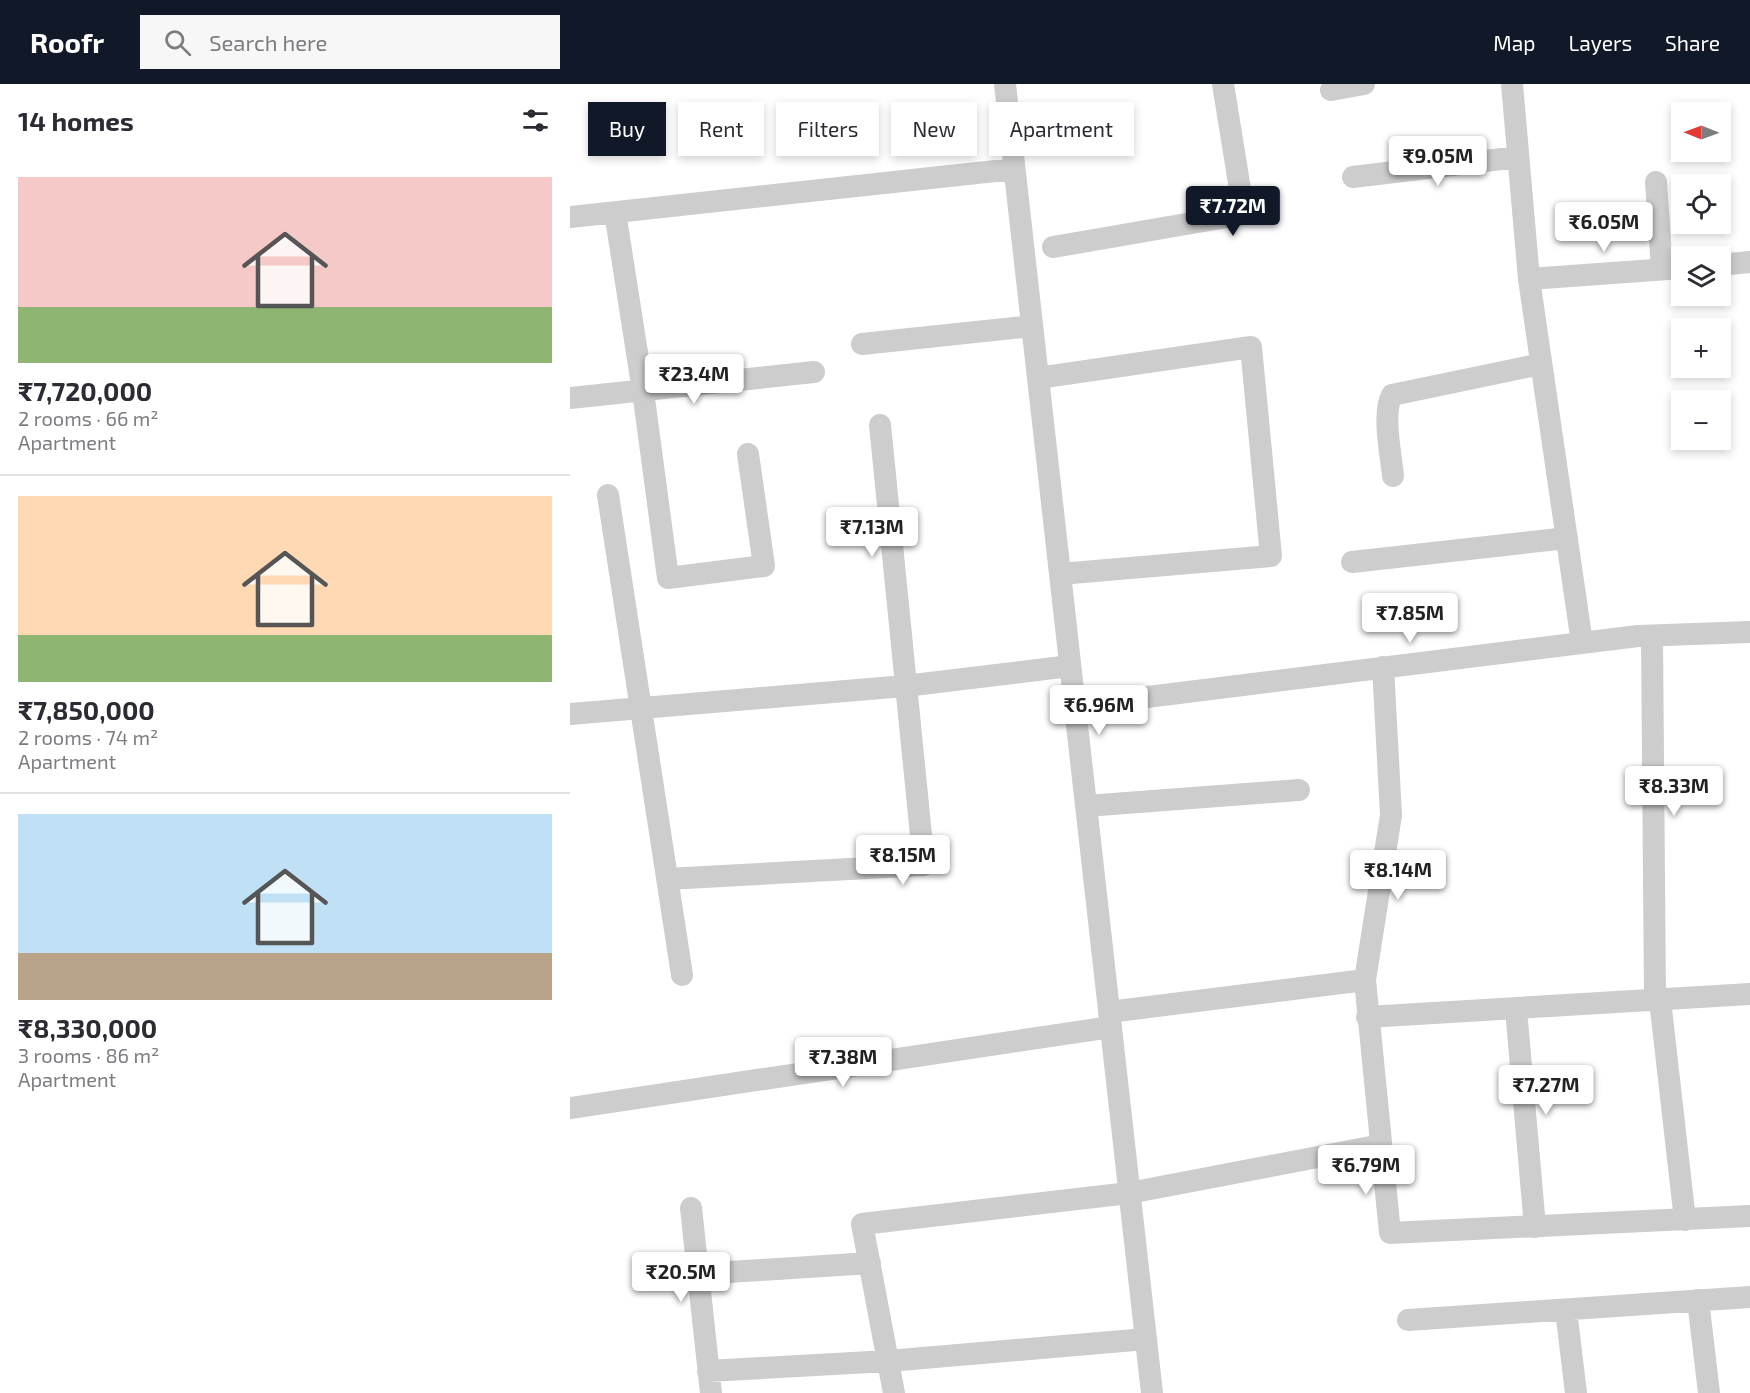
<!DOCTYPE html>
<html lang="en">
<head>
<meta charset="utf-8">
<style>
  body { margin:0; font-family:"Exo 2",sans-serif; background:#f7f7f7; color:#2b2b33; height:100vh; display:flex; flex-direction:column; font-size:22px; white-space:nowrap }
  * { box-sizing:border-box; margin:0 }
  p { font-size:20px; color:#7c7c81 }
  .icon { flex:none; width:33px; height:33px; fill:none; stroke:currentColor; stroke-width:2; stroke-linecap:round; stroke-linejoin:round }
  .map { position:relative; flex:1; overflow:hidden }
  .drawer { display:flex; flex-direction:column; background:#fff; width:570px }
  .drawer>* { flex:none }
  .top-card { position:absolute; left:18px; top:18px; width:570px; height:54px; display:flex; gap:12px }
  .needle { width:39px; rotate:271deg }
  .fabs { position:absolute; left:1101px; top:18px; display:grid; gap:12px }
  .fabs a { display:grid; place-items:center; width:60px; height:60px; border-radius:0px; background:#fff; box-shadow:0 3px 9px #0003; font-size:30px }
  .price { position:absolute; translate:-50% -51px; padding:0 14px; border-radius:6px; background:#fff; color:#222; font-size:20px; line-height:39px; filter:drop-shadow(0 2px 3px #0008) }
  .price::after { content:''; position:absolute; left:50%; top:36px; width:18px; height:14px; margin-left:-9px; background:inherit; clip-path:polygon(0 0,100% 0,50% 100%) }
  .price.selected { background:#111827; color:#fff }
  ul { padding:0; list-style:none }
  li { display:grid; align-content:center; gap:12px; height:318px; padding:0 18px }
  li+li { border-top:2px solid #e1e1e2 }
  li span { display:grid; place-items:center; height:186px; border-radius:0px; color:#555 }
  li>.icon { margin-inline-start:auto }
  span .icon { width:108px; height:108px; fill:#fffc; stroke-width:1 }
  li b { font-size:26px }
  h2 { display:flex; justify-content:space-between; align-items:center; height:72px; padding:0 18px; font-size:26px }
  .tag { padding:0 21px; border-radius:0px; background:#fff; box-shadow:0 3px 9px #0003; font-size:21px; line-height:54px }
  .tag.selected { background:#111827; color:#fff }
  header { display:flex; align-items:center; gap:36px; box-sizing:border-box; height:84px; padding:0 30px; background:#111827; color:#fff }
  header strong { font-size:28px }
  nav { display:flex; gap:33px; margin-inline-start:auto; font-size:21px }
  .search { width:420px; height:54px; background:#f7f7f7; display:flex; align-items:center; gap:15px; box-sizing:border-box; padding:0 21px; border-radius:0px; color:#7c7c81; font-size:22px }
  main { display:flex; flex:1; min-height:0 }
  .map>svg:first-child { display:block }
</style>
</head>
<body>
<header>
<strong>Roofr</strong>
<div class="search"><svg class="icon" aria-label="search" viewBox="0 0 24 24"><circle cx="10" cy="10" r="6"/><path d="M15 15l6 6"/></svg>Search here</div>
<nav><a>Map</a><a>Layers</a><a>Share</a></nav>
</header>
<main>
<section class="drawer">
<h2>14 homes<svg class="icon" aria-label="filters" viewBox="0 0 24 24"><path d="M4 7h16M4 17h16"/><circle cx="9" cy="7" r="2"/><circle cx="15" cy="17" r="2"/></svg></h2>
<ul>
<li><span style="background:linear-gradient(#f6c9c9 70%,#8fb573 0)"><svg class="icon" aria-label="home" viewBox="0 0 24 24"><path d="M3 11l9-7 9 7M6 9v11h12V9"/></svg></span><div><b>₹7,720,000</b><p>2 rooms · 66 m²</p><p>Apartment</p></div></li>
<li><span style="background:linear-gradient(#ffd9b3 75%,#8fb573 0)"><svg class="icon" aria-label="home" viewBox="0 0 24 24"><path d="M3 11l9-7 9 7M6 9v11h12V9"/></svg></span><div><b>₹7,850,000</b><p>2 rooms · 74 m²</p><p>Apartment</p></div></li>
<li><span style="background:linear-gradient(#bfe0f5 75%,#b9a48a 0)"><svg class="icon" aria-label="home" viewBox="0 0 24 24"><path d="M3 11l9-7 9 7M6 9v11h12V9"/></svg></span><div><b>₹8,330,000</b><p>3 rooms · 86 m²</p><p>Apartment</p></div></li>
</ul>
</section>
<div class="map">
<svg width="1180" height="1309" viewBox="0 0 1180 1309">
  <rect width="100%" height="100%" fill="#fff"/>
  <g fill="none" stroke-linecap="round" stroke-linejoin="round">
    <path stroke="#cdcdcd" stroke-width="22" d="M435,0L582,1309
      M942,0L959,195L1012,559
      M761,6L794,0
      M783,93L948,73
      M1086,98L1092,185
      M45,128L73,307L98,494L194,482L178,370
      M0,133L444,85
      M483,163L674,130L653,0
      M1150,181L1180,178
      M959,195L1112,184
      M292,260L462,242
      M468,294L681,263L701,472L490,490
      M0,314L244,288
      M823,392C821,371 812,329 822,311L971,280
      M38,411L112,891
      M782,478L997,454
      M1082,552L1085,915
      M505,622L1068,552L1180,548
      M0,630L335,602L500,582
      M516,722L729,706
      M97,795L354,781L310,341
      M795,896L821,731L813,583
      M1090,916L1115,1136
      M946,925L965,1143
      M539,928L795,896L820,1149L1180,1132
      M797,933L1180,910
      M0,1024L541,943
      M121,1124L141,1309
      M128,1190L300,1179
      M1128,1216L1139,1309
      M996,1226L1006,1309
      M838,1236L1180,1213
      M138,1287L318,1277L576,1255
      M324,1309L292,1140L559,1109L811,1061"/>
  </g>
</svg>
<div class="fabs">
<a><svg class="needle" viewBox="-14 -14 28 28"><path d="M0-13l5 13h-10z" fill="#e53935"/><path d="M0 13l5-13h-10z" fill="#7c7c81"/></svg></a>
<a><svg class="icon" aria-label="locate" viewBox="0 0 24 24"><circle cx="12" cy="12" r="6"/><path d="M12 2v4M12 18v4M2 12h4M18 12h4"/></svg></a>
<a><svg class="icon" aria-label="layers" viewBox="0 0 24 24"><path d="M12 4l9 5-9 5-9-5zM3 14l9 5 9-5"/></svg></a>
<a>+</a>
<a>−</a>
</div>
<b class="price" style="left:868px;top:103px">₹9.05M</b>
<b class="price selected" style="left:663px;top:153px">₹7.72M</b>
<b class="price" style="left:1034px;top:169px">₹6.05M</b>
<b class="price" style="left:124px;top:321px">₹23.4M</b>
<b class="price" style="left:302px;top:474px">₹7.13M</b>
<b class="price" style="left:840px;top:560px">₹7.85M</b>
<b class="price" style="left:529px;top:652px">₹6.96M</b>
<b class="price" style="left:1104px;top:733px">₹8.33M</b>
<b class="price" style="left:333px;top:802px">₹8.15M</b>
<b class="price" style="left:828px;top:817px">₹8.14M</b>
<b class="price" style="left:273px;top:1004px">₹7.38M</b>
<b class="price" style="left:976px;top:1032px">₹7.27M</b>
<b class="price" style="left:796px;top:1112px">₹6.79M</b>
<b class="price" style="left:111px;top:1219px">₹20.5M</b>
<div class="top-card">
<a class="tag selected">Buy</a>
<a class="tag">Rent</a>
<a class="tag">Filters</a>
<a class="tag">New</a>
<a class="tag">Apartment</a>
</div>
</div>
</main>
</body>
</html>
